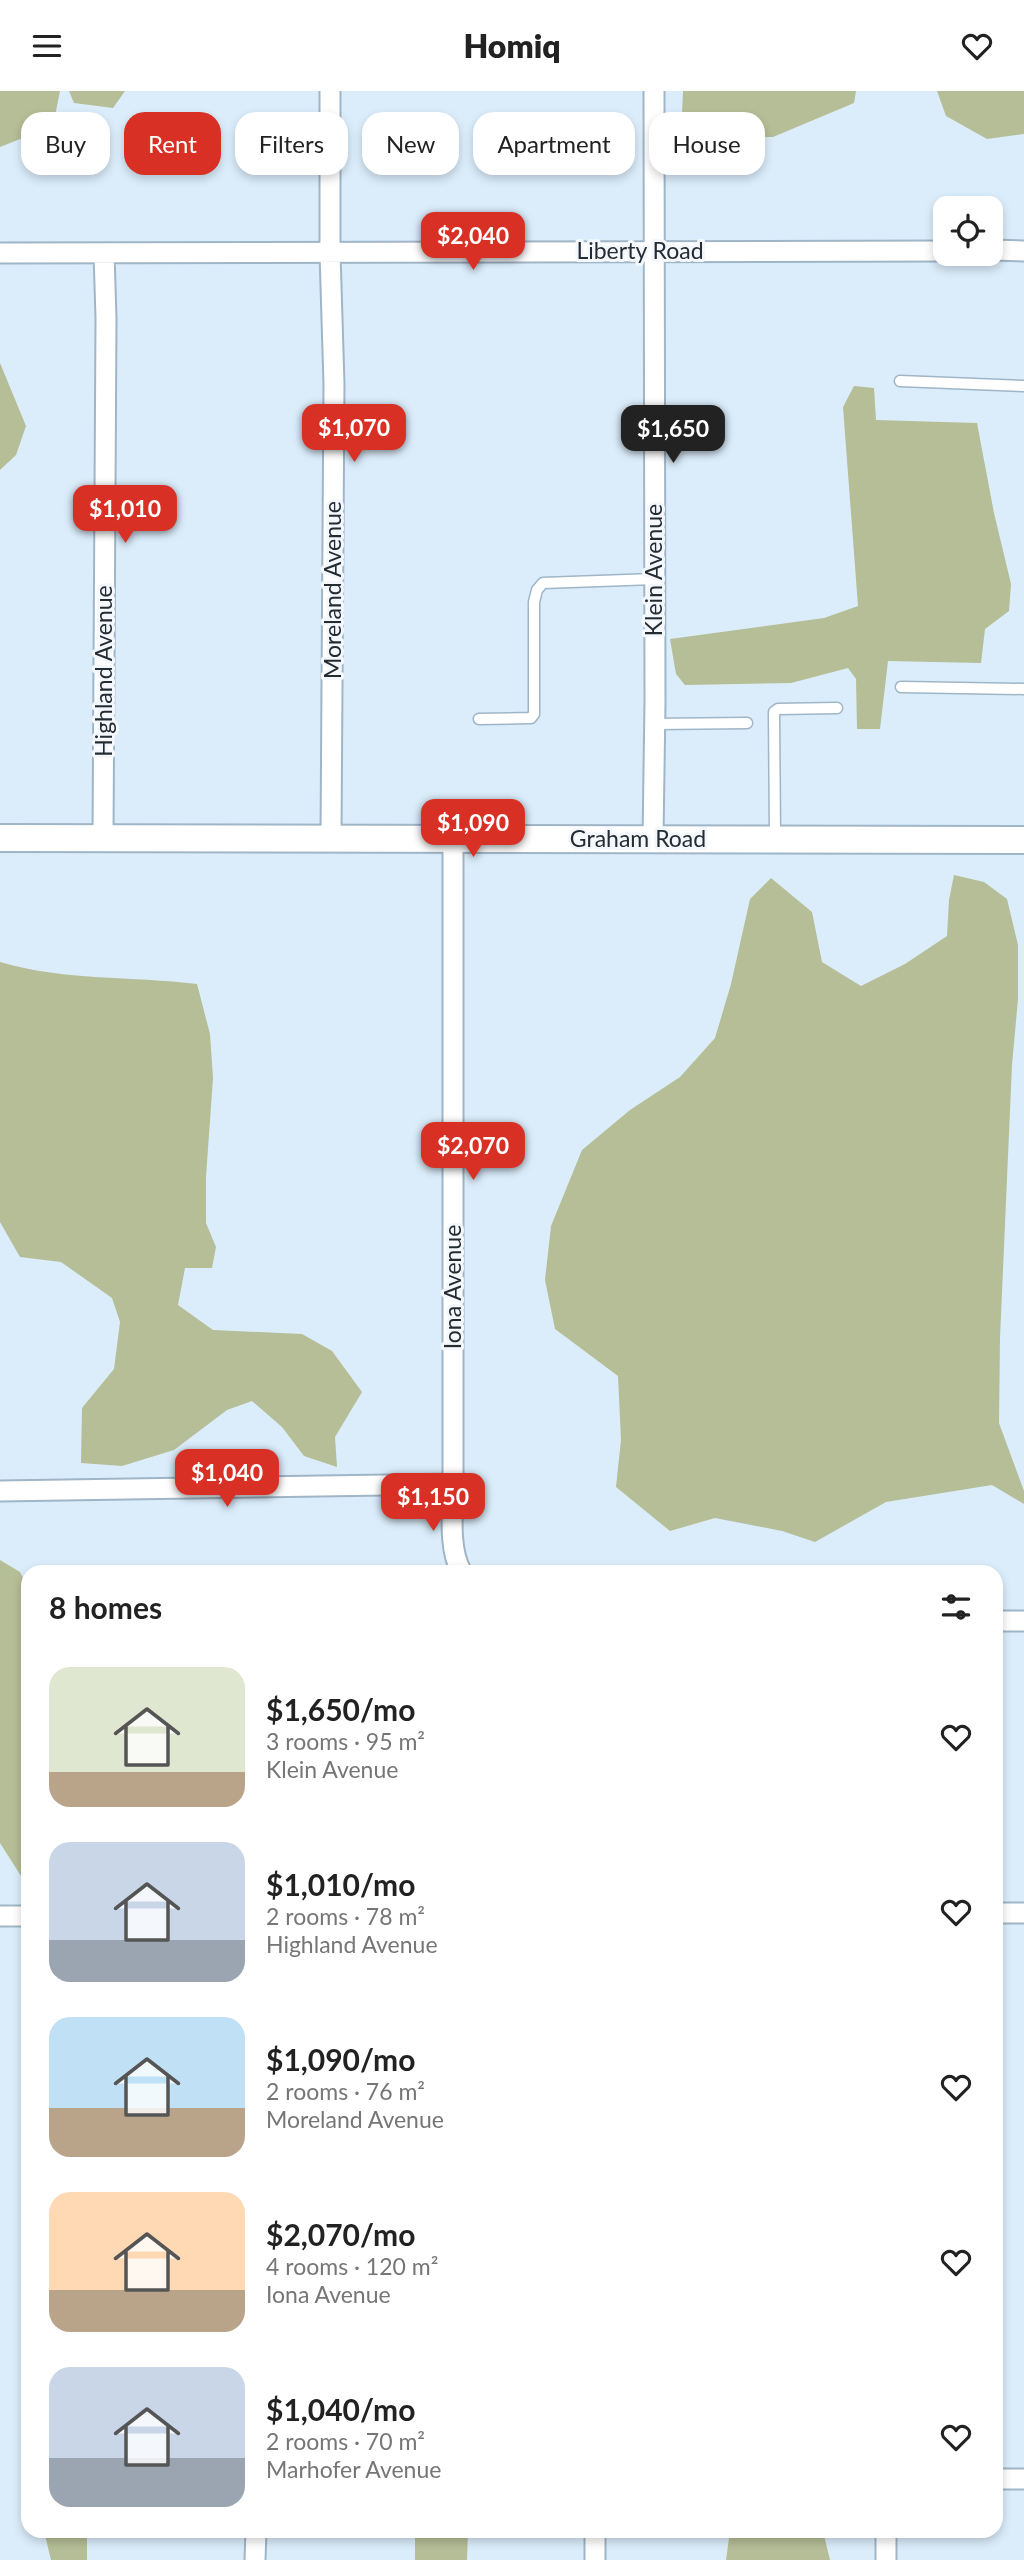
<!DOCTYPE html>
<html lang="en">
<head>
<meta charset="utf-8">
<style>
  body { margin:0; font-family:Lato,sans-serif; background:#f6f6f6; color:#222; height:100vh; display:flex; flex-direction:column; font-size:26px; white-space:nowrap }
  * { box-sizing:border-box; margin:0 }
  p { font-size:23px; color:#767676 }
  .icon { flex:none; width:38px; height:38px; fill:none; stroke:currentColor; stroke-width:2; stroke-linecap:round; stroke-linejoin:round }
  .map { position:relative; flex:1; overflow:hidden }
  .panel { position:absolute; left:21px; top:1474px; width:982px; height:973px; display:flex; flex-direction:column; background:#fff; border-radius:21px; box-shadow:0 4px 10px #0003 }
  .panel>* { flex:none }
  .banner { position:absolute; left:21px; top:21px; width:984px; height:63px; display:flex; gap:14px }
  .tools { position:absolute; left:933px; top:105px; display:grid; gap:14px }
  .tools a { display:grid; place-items:center; width:70px; height:70px; border-radius:14px; background:#fff; box-shadow:0 4px 10px #0003; font-size:35px }
  .price { position:absolute; translate:-50% -60px; padding:0 16px; border-radius:14px; background:#d93025; color:#fff; font-size:23px; line-height:46px; filter:drop-shadow(0 2px 4px #0008) }
  .price::after { content:''; position:absolute; left:50%; top:42px; width:21px; height:16px; margin-left:-10px; background:inherit; clip-path:polygon(0 0,100% 0,50% 100%) }
  .price.on { background:#222; color:#fff }
  ul { padding:0; list-style:none }
  li { display:flex; align-items:center; gap:21px; height:175px; padding:0 28px }
  li span { display:grid; place-items:center; flex:none; width:196px; height:140px; border-radius:21px; color:#555 }
  li>.icon { margin-inline-start:auto }
  span .icon { width:84px; height:84px; fill:#fffc; stroke-width:1 }
  li b { font-size:30px }
  h2 { display:flex; justify-content:space-between; align-items:center; height:84px; padding:0 28px; font-size:30px }
  .chip { padding:0 24px; border-radius:21px; background:#fff; box-shadow:0 4px 10px #0003; font-size:24px; line-height:63px }
  .chip.on { background:#d93025; color:#fff }
  header { display:flex; justify-content:space-between; align-items:center; height:91px; padding:0 28px; background:#fff; font-size:32px; font-weight:800 }
  .map>svg:first-child { display:block }
</style>
</head>
<body>
<header><svg class="icon" aria-label="menu" viewBox="0 0 24 24"><path d="M4 6h16M4 12h16M4 18h16"/></svg>Homiq<svg class="icon" aria-label="heart" viewBox="0 0 24 24"><path d="M12 20l-8-8c-3-5 5-10 8-4 3-6 11-1 8 4z"/></svg></header>
<div class="map">
<svg width="1024" height="2469" viewBox="0 0 1024 2469">
  <rect width="100%" height="100%" fill="#dbedfb"/>
  <path fill="#b5be96" d="M0,0H60L53,35L0,56Z
    M69,0H125L113,17L74,12Z
    M683,0H856L854,12L773,46H681Z
    M937,0H1024V43L987,48L946,25Z
    M0,272L26,335L16,364L0,379Z
    M854,295L874,297L876,329L977,332L994,422L1011,493L1009,520L985,538L981,572L888,570L880,638H857L856,588L848,577L791,592L685,594L676,583L670,548L824,527L858,515L843,316Z
    M954,784L984,791L1007,808L1018,854V908L1012,974L1000,1247L999,1332L1024,1400V1413L992,1394L886,1411L815,1451L782,1440L715,1427L670,1440L616,1396L621,1349L618,1285L555,1238L545,1189L551,1135L582,1059L630,1019L680,986L715,947L731,893L750,808L771,787L812,821L822,871L861,895L905,873L947,845L949,809Z
    M0,871C64,890 132,885 197,893L210,943L213,987L206,1086V1132L216,1156L212,1177H185L178,1214L213,1239L302,1243L332,1260L362,1301L335,1346L337,1376L304,1365L282,1336L252,1310L227,1319L174,1359L122,1375L81,1372L82,1317L114,1278L120,1231L112,1207L61,1171L20,1166L0,1131Z
    M0,1469L20,1481L28,1497V1796L0,1752Z
    M44,2440H87V2469H51Z
    M415,2440H468L467,2469H415Z
    M730,2440H823L830,2469H726Z"/>
  <g fill="none" stroke-linecap="round" stroke-linejoin="round">
    <g stroke="#a0b5c6" stroke-width="13">
      <path id="service" d="M900,290L1024,295
        M901,596L1024,598
        M479,628L531,627L534,623V511L537,499L543,492L654,488
        M655,633L747,632
        M775,746L774,621L778,618L837,617"/>
    </g>
    <g stroke="#a0b5c6" stroke-width="23">
      <path id="minor" d="M330,0V162L334,293L331,746
        M990,159L1024,160
        M0,162L945,160
        M103,747L106,227L104,162
        M453,747V1393C453,1420 448,1456 461,1480
        M653,748L655,611L654,0
        M0,1400L453,1393
        M996,1530H1024
        M996,1822H1024
        M0,1825H28
        M996,2388H1024
        M886,2440V2469
        M255,2469L256,2440
        M595,2469V2440"/>
    </g>
    <g stroke="#a0b5c6" stroke-width="30">
      <path id="secondary" d="M0,747L1024,749"/>
    </g>
    <use href="#service" stroke="#fff" stroke-width="10"/>
    <use href="#minor" stroke="#fff" stroke-width="19"/>
    <use href="#secondary" stroke="#fff" stroke-width="26"/>
  </g>
  <g text-anchor="middle" stroke-width="6" stroke-linejoin="round" paint-order="stroke">
    <g font-size="23" fill="#242c33" stroke="#f4f8fc">
      <text x="640" y="168">Liberty Road</text>
      <text transform="translate(654 479) rotate(-90)" y="8">Klein Avenue</text>
      <text transform="translate(333 499) rotate(-90)" y="8">Moreland Avenue</text>
      <text transform="translate(104 580) rotate(-90)" y="8">Highland Avenue</text>
      <text x="638" y="756">Graham Road</text>
      <text transform="translate(453 1196) rotate(-90)" y="8">Iona Avenue</text>
    </g>
  </g>
</svg>
<div class="tools">
<a><svg class="icon" aria-label="locate" viewBox="0 0 24 24"><circle cx="12" cy="12" r="6"/><path d="M12 2v4M12 18v4M2 12h4M18 12h4"/></svg></a>
</div>
<b class="price" style="left:473px;top:181px">$2,040</b>
<b class="price" style="left:354px;top:373px">$1,070</b>
<b class="price on" style="left:673px;top:374px">$1,650</b>
<b class="price" style="left:125px;top:454px">$1,010</b>
<b class="price" style="left:473px;top:768px">$1,090</b>
<b class="price" style="left:473px;top:1091px">$2,070</b>
<b class="price" style="left:227px;top:1418px">$1,040</b>
<b class="price" style="left:433px;top:1442px">$1,150</b>
<div class="banner">
<a class="chip">Buy</a>
<a class="chip on">Rent</a>
<a class="chip">Filters</a>
<a class="chip">New</a>
<a class="chip">Apartment</a>
<a class="chip">House</a>
</div>
<section class="panel">
<h2>8 homes<svg class="icon" aria-label="filters" viewBox="0 0 24 24"><path d="M4 7h16M4 17h16"/><circle cx="9" cy="7" r="2"/><circle cx="15" cy="17" r="2"/></svg></h2>
<ul>
<li><span style="background:linear-gradient(#dfe7d0 75%,#b9a48a 0)"><svg class="icon" aria-label="home" viewBox="0 0 24 24"><path d="M3 11l9-7 9 7M6 9v11h12V9"/></svg></span><div><b>$1,650/mo</b><p>3 rooms · 95 m²</p><p>Klein Avenue</p></div><svg class="icon" aria-label="heart" viewBox="0 0 24 24"><path d="M12 20l-8-8c-3-5 5-10 8-4 3-6 11-1 8 4z"/></svg></li>
<li><span style="background:linear-gradient(#c9d6e8 70%,#9aa5b1 0)"><svg class="icon" aria-label="home" viewBox="0 0 24 24"><path d="M3 11l9-7 9 7M6 9v11h12V9"/></svg></span><div><b>$1,010/mo</b><p>2 rooms · 78 m²</p><p>Highland Avenue</p></div><svg class="icon" aria-label="heart" viewBox="0 0 24 24"><path d="M12 20l-8-8c-3-5 5-10 8-4 3-6 11-1 8 4z"/></svg></li>
<li><span style="background:linear-gradient(#bfe0f5 65%,#b9a48a 0)"><svg class="icon" aria-label="home" viewBox="0 0 24 24"><path d="M3 11l9-7 9 7M6 9v11h12V9"/></svg></span><div><b>$1,090/mo</b><p>2 rooms · 76 m²</p><p>Moreland Avenue</p></div><svg class="icon" aria-label="heart" viewBox="0 0 24 24"><path d="M12 20l-8-8c-3-5 5-10 8-4 3-6 11-1 8 4z"/></svg></li>
<li><span style="background:linear-gradient(#ffd9b3 70%,#b9a48a 0)"><svg class="icon" aria-label="home" viewBox="0 0 24 24"><path d="M3 11l9-7 9 7M6 9v11h12V9"/></svg></span><div><b>$2,070/mo</b><p>4 rooms · 120 m²</p><p>Iona Avenue</p></div><svg class="icon" aria-label="heart" viewBox="0 0 24 24"><path d="M12 20l-8-8c-3-5 5-10 8-4 3-6 11-1 8 4z"/></svg></li>
<li><span style="background:linear-gradient(#c9d6e8 65%,#9aa5b1 0)"><svg class="icon" aria-label="home" viewBox="0 0 24 24"><path d="M3 11l9-7 9 7M6 9v11h12V9"/></svg></span><div><b>$1,040/mo</b><p>2 rooms · 70 m²</p><p>Marhofer Avenue</p></div><svg class="icon" aria-label="heart" viewBox="0 0 24 24"><path d="M12 20l-8-8c-3-5 5-10 8-4 3-6 11-1 8 4z"/></svg></li>
</ul>
</section>
</div>
</body>
</html>
